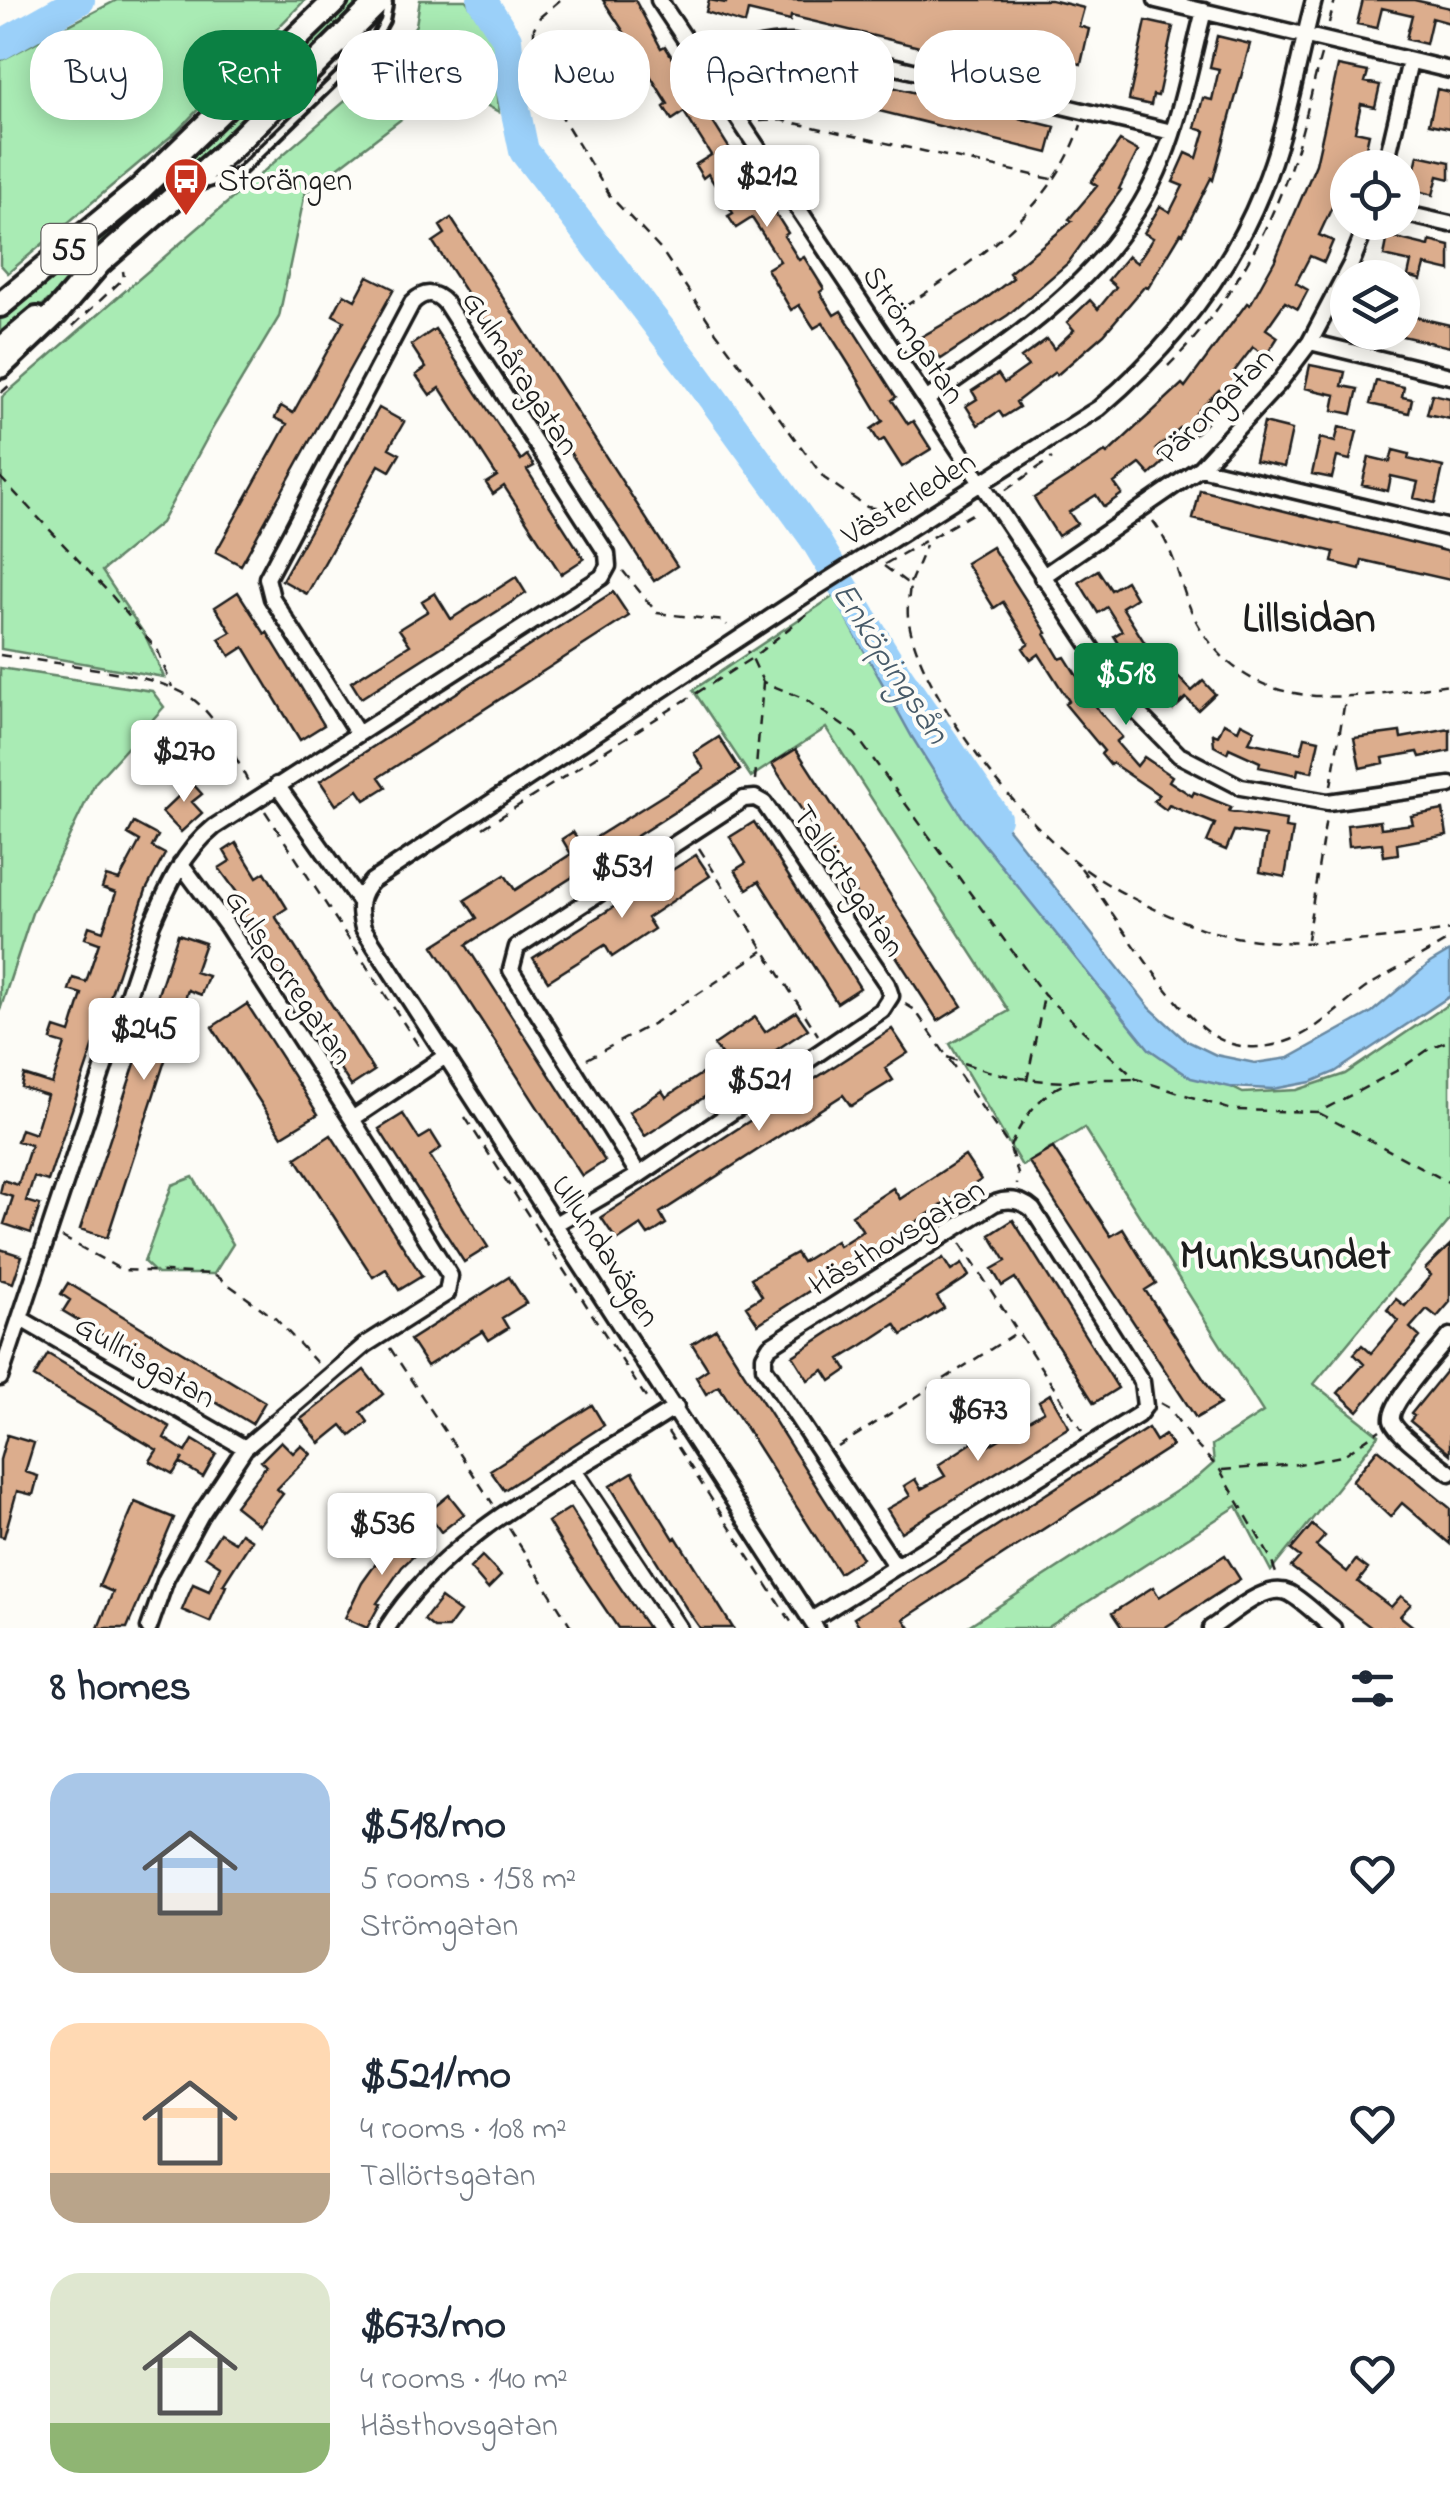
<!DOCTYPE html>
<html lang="en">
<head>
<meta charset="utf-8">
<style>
  body { margin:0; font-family:"Indie Flower",sans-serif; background:#f6f6f7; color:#1f2937; height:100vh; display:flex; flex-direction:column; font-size:38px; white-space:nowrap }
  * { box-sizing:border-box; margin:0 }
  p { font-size:32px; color:#747a83 }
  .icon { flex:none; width:55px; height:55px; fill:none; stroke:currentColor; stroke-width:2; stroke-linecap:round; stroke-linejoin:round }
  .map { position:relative; height:1628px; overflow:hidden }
  .side { display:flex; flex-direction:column; background:#fff; flex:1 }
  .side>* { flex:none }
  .banner { position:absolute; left:30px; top:30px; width:1390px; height:90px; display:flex; gap:20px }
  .tools { position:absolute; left:1330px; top:150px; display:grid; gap:20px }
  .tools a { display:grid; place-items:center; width:90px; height:90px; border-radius:50%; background:#fff; box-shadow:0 5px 25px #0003; font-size:50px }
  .price { position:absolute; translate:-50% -85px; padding:0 22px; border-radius:10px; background:#fff; color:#222; font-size:32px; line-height:65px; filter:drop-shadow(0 2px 5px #0008) }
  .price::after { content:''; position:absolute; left:50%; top:60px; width:30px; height:22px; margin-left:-15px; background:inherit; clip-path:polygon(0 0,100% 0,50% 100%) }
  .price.on { background:#0b8043; color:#fff }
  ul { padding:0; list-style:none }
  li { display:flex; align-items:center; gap:30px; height:250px; padding:0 50px }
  li span { display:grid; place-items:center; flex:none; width:280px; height:200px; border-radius:30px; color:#555 }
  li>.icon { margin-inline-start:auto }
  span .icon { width:120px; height:120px; fill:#fffc; stroke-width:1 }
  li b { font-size:42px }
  h2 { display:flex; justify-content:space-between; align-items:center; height:120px; padding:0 50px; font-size:42px }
  .tag { padding:0 35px; border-radius:40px; background:#fff; box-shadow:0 5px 25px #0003; font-size:35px; line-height:90px }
  .tag.on { background:#0b8043; color:#fff }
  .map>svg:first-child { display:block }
</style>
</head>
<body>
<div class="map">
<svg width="1450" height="1628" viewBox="0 0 1450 1628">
  <rect width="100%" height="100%" fill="#fdfcf7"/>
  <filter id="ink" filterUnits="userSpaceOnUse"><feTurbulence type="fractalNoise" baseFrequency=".01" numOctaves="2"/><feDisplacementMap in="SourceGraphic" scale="20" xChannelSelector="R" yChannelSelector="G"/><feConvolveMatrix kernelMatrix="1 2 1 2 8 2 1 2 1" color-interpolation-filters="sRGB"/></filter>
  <g filter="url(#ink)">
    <path fill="#a9ebb4" stroke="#628468" stroke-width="2.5" d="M117,0H305L176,132L8,273L0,264V61Z
      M351,0H364L203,159L0,344V316C127,221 238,111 351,0Z
      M420,0H466L494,42L499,112L447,84L305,193L279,317L212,429L161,523L102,571L145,635L164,677L1,649L2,397L394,59L416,25Z
      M834,596L937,765L1007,870L1113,1005L1169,1056L1243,1093L1297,1090L1345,1074L1450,1003V1220L1314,1384L1379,1435L1271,1571L1237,1506L1047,1628H965L1198,1477L1214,1463L1212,1445L1263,1412L1084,1128L1022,1166L950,1044L1009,1011L826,728L751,777L693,690Z
      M0,668L152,691L164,707L95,783L32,913L0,1010Z
      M193,1177L233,1244L214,1274H157L144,1262L172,1185Z"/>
    <path fill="#9bd0f9" stroke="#6888a1" stroke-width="2.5" d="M852,593L925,723L1150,1008L1185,1040L1216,1055L1255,1063L1289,1058L1372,1012L1430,963L1450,951V996L1335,1072L1311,1082L1273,1089L1230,1087L1191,1078L1149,1049L965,821L912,737L838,603Z"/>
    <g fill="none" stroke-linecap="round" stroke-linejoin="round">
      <path stroke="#9bd0f9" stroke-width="30" d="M482,0L507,39L511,89L524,151L692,370L814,538L894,670L996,818
        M0,45L80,0"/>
    </g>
    <path fill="#dcad8d" stroke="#1c1c1c" stroke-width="2.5" d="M603,0H635L661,48L665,46L767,208L771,206L788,233L784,236L799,260L804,257L824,289L820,292L834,315L841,311L896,397L892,400L908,424L913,421L931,449L902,467L884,439L879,442L871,429L883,421L850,366L823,323L814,328L799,305L791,310L767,269L780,261L752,218L736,228L728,216L733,213L708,174L703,178L695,165L711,155L684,112L672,120L664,107L668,104L641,61L635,64L628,53L635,49Z
      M709,0L726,3L727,0H1051L1084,8L1079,26L1089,29L1081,64L1070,62L1065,82L791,16L790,21L748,11L745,24L706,12Z
      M1363,0H1414L1450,8V23L1432,18L1426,44L1406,39L1412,15L1382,8L1377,28L1357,24Z
      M1146,21L1173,27L1158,96L1153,95L1151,105L1129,100Z
      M1217,36L1250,44L1213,180L1211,178L1183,234L1181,233L1148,288L1145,286L1104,334L1057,375L1055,372L1016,402L1019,407L1003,417L999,411L978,425L966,406L977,399L972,391L998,374L1004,383L1028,366L1021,358L1047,339L1054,349L1074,330L1067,322L1090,300L1098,309L1116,287L1108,280L1128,256L1137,263L1153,238L1144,233L1160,206L1170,212L1183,186L1173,182L1186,153L1197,158L1205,131L1195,128L1203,98L1212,100L1219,69L1210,67Z
      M777,63L851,77L1055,127L1048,153L839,101L803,93L802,96L757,85L761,70L775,73Z
      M1338,66L1368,72L1365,82L1380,85L1375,107L1361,104L1355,131L1369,134L1364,156L1350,153L1340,184L1348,186V210L1333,205L1319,235L1333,241L1324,262L1310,256L1296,283L1308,290L1298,309L1285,302L1266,329L1278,337L1266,356L1253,347L1233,373L1245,382L1231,400L1219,390L1196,413L1206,423L1190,439L1180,428L1156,449L1166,460L1150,475L1140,464L1114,483L1122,494L1104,507L1096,495L1069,512L1077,524L1058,536L1034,498L1105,452L1107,454L1182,384L1185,387L1247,303L1250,305L1275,260L1316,164Z
      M1437,89L1450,92V128L1429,124Z
      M1120,141L1138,151L1119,189L1121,190L1068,263L1008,315L941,359L939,356L928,363L914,341L979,304L1013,278L1009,273L1072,221L1069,219L1097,186L1091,182Z
      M1418,155L1450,162V179L1438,176L1433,195L1410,189Z
      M451,218L677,566L654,581L433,242L445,234L440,226Z
      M1388,236L1429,246L1430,241L1450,246V271L1425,265L1421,280L1408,276L1411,262L1384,256Z
      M368,276L394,289L241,565L216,552L287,424L275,418L281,406L293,413L344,321L333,315L344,294L355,300Z
      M1402,314L1450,325V347L1402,336Z
      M435,329L521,460L527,455L534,466L527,470L584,559L561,574L504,486L493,494L486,483L497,476L440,388L430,395L416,375L426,368L411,345Z
      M1310,365L1345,372L1342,386L1358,389L1352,414L1333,410L1336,395L1305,388Z
      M1376,381L1404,387L1402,397L1412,399L1409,413L1370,404Z
      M1432,394L1450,398V419L1427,414Z
      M379,408L404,422L389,448L400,454L390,471L379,465L307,594L282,580Z
      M1264,423L1292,430L1284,467L1255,461Z
      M1339,427L1357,431L1350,460L1337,457L1332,478L1312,474L1320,438L1335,442Z
      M1393,450L1409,454L1408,459L1443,467L1435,503L1414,498L1418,482L1391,476L1388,491L1362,485L1369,457L1390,462Z
      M1200,490L1450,552V580L1362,560L1360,569L1332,562L1334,552L1193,519Z
      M992,547L1047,633L1045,634L1060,659L1065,657L1099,711L1122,737L1116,742L1137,766L1144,757L1172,776L1169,781L1192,796L1194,792L1231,807L1229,811L1286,820L1285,828L1293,829L1285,877L1260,872L1266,836L1234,831L1226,850L1207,842L1215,824L1169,805L1166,810L1154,801L1159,795L1112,763L1110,765L1101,754L1104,751L1065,704L1069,701L1039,654L1031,660L1023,648L1029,644L1003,602L994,608L966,563Z
      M1098,570L1111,590L1126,581L1136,598L1122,607L1153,656L1161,651L1174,673L1192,691L1203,681L1215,694L1198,710L1186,698L1173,710L1155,692L1139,665L1134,668L1114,636L1122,631L1107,607L1098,613L1079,582Z
      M516,577L526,593L361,698L351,682L410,645L399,629L428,611L422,601L435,593L451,619Z
      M238,592L265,634L267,632L324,725L300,740L244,647L230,656L219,639L231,632L215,607Z
      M613,592L629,616L379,777L386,787L365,800L358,790L336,805L320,781Z
      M1224,723L1238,730L1241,723L1255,730L1249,742L1301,753L1305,737L1319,740L1312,772L1298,769L1297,775L1259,767L1260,762L1229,748L1227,753L1214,746L1213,734L1218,736Z
      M1450,729V751L1420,757L1418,752L1383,758L1384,763L1360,768L1354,738L1400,732L1401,738Z
      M719,737L740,770L466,945L605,1161L582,1176L433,946L477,918L465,900L505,875L515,890L571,854L562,839L573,832L582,846L670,791L704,769L694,753Z
      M796,749L962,1006L938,1021L772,764Z
      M183,773L202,794L192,802L202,813L181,832L162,812L183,792L174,782Z
      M1443,810L1447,835L1397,844L1398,854L1384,856L1382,843L1349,846L1347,825L1380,821L1381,828L1413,824L1411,816Z
      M754,822L860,988L837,1003L759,881L747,889L735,870L746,863L730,837Z
      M134,823L158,836L152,847L165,854L146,890L48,1181L34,1177L26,1201L40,1205L31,1233L4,1224L13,1197L0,1193L3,1180L18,1185L31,1145L17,1141L21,1129L35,1134L47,1095L21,1087L24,1075L52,1084L65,1044L51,1040L55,1028L70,1033L82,994L69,990L73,978L86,982L99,943L85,938L89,926L103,931L116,893L102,888L106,876L119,880L140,841L128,834Z
      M236,843L257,877L265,872L287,908L275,916L374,1071L351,1086L234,903L241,898L219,868L230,861L224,851Z
      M696,855L710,876L647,918L654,929L612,957L605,945L548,981L533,958Z
      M178,934L205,943L195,972L208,976L201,995L188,990L107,1238L80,1229Z
      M247,1004L318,1114L282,1136L212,1027Z
      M796,1012L808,1029L645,1136L629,1112L662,1091L666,1097L724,1059L714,1045L755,1017L765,1032Z
      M892,1029L908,1053L885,1068L893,1080L851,1106L843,1095L660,1213L666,1224L657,1230L648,1235L641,1225L617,1241L601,1217Z
      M403,1114L419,1139L431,1132L441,1148L430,1156L488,1247L464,1262L379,1129Z
      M331,1135L422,1276L399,1290L386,1269L373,1277L296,1158Z
      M1053,1148L1111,1236L1123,1229L1156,1283L1145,1290L1220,1404L1196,1418L1029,1162Z
      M965,1156L981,1180L758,1324L746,1306L762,1296L751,1278L796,1253L802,1262L836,1241L839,1246L863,1231L852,1215L893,1188L900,1199Z
      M1013,1220L1118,1388L1094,1403L1015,1278L1002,1286L992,1269L1006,1261L990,1235Z
      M1450,1245V1302L1437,1317L1427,1309L1410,1328L1420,1337L1358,1411L1338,1393L1364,1364L1354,1354L1362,1345L1371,1353L1398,1321L1387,1310L1396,1299L1405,1306L1431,1275L1425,1269Z
      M0,1249L22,1256L13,1283L0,1279Z
      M943,1258L951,1271L962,1264L969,1276L937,1297L944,1308L902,1335L895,1324L863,1345L840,1359L847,1370L831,1381L824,1370L808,1380L793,1356Z
      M509,1277L526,1303L502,1318L508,1328L489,1340L483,1331L427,1366L410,1340Z
      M68,1283L265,1402L252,1424L63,1311L70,1300L61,1294Z
      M716,1329L862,1558L839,1573L719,1386L706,1394L696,1377L708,1369L692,1344Z
      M48,1354L170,1427L164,1438L186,1452L193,1440L216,1454L203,1477L180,1463L183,1458L173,1474L150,1461L157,1450L34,1377Z
      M1450,1366V1454L1410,1421L1414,1416L1411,1414Z
      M364,1370L383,1394L361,1412L368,1422L351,1436L342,1425L320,1443L301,1419Z
      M1050,1394L1069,1427L901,1532L887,1509L910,1496L904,1486L915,1479L921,1489L945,1476L938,1465L981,1437L986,1447L1010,1433L1004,1423L1015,1416L1020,1425L1044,1411L1039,1401Z
      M592,1405L604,1425L504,1490L490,1470Z
      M1148,1428L1156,1441L1165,1435L1172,1446L904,1619L910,1628H861L854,1618Z
      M7,1435L34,1443L25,1472L38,1476L33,1495L17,1491L4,1537L0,1536V1460Z
      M281,1441L293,1453L301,1445L311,1454L277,1489L283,1494L259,1525L235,1506L266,1466L261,1461Z
      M1378,1449L1450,1508V1544L1402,1503L1390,1517L1352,1481Z
      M633,1472L674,1539L676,1537L733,1628H700L686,1608L610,1486Z
      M449,1495L464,1514L441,1532L427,1513Z
      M135,1502L174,1518L127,1628H98L113,1592L99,1586Z
      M570,1508L613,1577L648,1628H618L564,1548L548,1522Z
      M1312,1525L1325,1536L1316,1546L1347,1572L1356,1560L1368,1569L1358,1582L1391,1607L1401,1596L1411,1604L1400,1616L1415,1628H1372L1291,1567L1300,1557L1291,1550Z
      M407,1529L424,1546L402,1567L377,1603L380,1604L367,1628L345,1618L362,1583L385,1551Z
      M220,1533L235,1542L241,1533L252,1540L223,1585L226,1586L210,1622L182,1610L193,1584L209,1591L220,1566L205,1556Z
      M1225,1555L1240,1579L1164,1628H1122L1112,1613L1153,1587L1159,1597Z
      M482,1556L501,1576L488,1589L470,1568Z
      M441,1598L460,1612L448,1628H434L424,1620Z"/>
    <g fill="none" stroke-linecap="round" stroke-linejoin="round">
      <g stroke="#1c1c1c" stroke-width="14">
        <path id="service" d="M202,185L239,173L373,43L385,21L388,5"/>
      </g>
      <g stroke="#1c1c1c" stroke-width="21">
        <path id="minor" d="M659,0L1128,703L1179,755L1241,787L1328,802L1450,785
          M1156,0L1450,70
          M706,68C736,52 759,42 794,43L1172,132
          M1385,168L1410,61
          M1402,213L1450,224
          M1310,342L1450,376
          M926,400C1020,334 1119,271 1163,159C1182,112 1191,60 1204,11
          M1200,468L1450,528
          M1042,577L1200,468L1279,383L1310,342L1351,264L1368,222
          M277,785L359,901
          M181,864L227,926L352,1119
          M557,1223L639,1175L882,1010L891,996L887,984L764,803L755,798L744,799L517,947L511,970L639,1175
          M21,1319L245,1448
          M1450,1336C1438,1352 1389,1402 1392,1420C1395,1434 1438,1463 1450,1473
          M0,1378L151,926C167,889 182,853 214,827L602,577L608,566L607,554L446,304C435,291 424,291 412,303L267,578L272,598L358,734
          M574,1470L679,1628
          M811,1620L1138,1415L1145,1406L1142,1382L1033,1210C1022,1200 1009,1198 995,1203L770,1346L764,1356V1367L896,1567
          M149,1628L166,1579L200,1516L245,1448L365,1345L447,1293L450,1276L352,1119L447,1055
          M387,1628C450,1527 579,1472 676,1407
          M816,1628L363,928C358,909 358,896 372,881L811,591L1099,408C1169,348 1227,278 1262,191C1287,131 1297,63 1314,0
          M1211,1628C1230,1616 1265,1582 1289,1593C1304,1601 1319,1617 1333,1628"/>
      </g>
      <g stroke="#1c1c1c" stroke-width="28">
        <path id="secondary" d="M0,349L37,318"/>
      </g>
      <g stroke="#1c1c1c" stroke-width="30">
        <path id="primary" d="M0,305L138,191L336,0
          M0,366L57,312L99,263L231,148L380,0"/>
      </g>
      <path stroke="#1c1c1c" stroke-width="2.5" stroke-dasharray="10 8" stroke-linecap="butt" d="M560,0L540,17L534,28V40L551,95L565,122L610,196L662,251L716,332L824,478L867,507L881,509L905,503L948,484
        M1329,23L1335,0
        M760,121L781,120L1056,180
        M890,316C966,267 1051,215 1081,125
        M73,326L124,278L123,271
        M1168,366C1225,311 1268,235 1293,160C1305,126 1311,90 1321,55
        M1,393L12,383
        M0,477L112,596L158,651L172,687
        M1006,490L1052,458
        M1153,521C1180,558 1179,592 1199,626C1256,722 1359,696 1450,684
        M885,564L972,514L969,508
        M884,566L910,585C909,597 906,611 909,623C923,699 1018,816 1078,864C1111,890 1167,917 1207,930C1278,952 1377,941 1450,930
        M623,571L657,613L724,621L727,625
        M910,583L926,545
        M807,614L752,658L763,682L805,699L855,734L1044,995L1136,1079L1232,1110L1319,1112L1400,1069L1429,1049L1450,1040
        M0,655C48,663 152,671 190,697C218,716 235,758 251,787
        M755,780L763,683
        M1331,786L1345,700
        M265,811L422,1051
        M483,828L752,658L747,651
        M699,848L818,1035
        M1081,868C1113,912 1172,1010 1214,1036C1237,1050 1263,1050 1288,1041C1319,1030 1343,1003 1370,985C1396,969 1424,955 1450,939
        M1307,939L1326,818
        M905,1004L915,1010L1010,1148L1018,1174L1017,1185
        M947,1057C991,1074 1022,1081 1070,1082
        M587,1059L654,1023L763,951
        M1027,1081L1044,996
        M1319,1113L1450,1183
        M465,1117L650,1404
        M1010,1147C1021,1121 1041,1091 1070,1082C1089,1077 1116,1080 1136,1079
        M62,1237L122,1270L214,1274L276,1319L317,1363
        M961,1244L1082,1431
        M390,1348L493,1504
        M1160,1403L1169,1408L1193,1442L1220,1470L1270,1557L1277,1576
        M668,1432L795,1628
        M838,1447L1016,1333
        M1222,1470L1299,1464L1342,1456L1380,1430
        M509,1528L572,1628"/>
      <use href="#service" stroke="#fdfcf7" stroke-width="6"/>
      <use href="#minor" stroke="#fdfcf7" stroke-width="14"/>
      <use href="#secondary" stroke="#fdfcf7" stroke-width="20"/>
      <use href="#primary" stroke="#fdfcf7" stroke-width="22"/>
    </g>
  </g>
  <defs>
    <g id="bus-pin" transform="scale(2.25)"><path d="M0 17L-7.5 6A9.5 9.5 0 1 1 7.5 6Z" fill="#c8321e" stroke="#fdfcf7"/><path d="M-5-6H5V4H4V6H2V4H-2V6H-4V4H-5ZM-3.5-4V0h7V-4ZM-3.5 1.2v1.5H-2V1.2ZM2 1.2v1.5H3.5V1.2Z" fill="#fff"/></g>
  </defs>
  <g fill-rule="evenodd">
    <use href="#bus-pin" x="186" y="179"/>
  </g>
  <g text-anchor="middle" stroke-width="8" stroke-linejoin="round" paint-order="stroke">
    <rect fill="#fdfcf7" stroke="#605f5e" stroke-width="2.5" x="41.5" y="224" width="55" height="50" rx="8"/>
    <g font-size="30" font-weight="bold" fill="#1c1c1c">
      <text x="69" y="259">55</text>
    </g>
    <g font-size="32" fill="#1c1c1c" stroke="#fdfcf7" text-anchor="start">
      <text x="218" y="190">Storängen</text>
    </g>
    <g font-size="32" fill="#1c1c1c" stroke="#fdfcf7">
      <text transform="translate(915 334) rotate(56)" y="11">Strömgatan</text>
      <text transform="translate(522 372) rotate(57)" y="11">Gulmåragatan</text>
      <text transform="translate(1214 405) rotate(-45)" y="11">Pärongatan</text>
      <text transform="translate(908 497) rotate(-32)" y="11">Västerleden</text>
      <text transform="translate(850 880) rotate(56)" y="11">Tallörtsgatan</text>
      <text transform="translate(290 976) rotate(56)" y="11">Gulsporregatan</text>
      <text transform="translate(896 1236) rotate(-31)" y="11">Hästhovsgatan</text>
      <text transform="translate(607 1250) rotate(57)" y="11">Ullundavägen</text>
      <text transform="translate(146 1360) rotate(30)" y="11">Gullrisgatan</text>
    </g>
    <g font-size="35" font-style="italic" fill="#485b69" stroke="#fdfcf7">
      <text transform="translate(892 662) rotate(57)" y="12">Enköpingsån</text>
    </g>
    <g font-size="42" font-weight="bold" fill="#1c1c1c" stroke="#fdfcf7">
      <text x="1309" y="631">Lillsidan</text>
      <text x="1285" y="1268">Munksundet</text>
    </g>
  </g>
</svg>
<div class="tools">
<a><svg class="icon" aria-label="locate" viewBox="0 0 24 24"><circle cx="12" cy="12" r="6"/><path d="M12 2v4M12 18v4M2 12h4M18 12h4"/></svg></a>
<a><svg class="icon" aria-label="layers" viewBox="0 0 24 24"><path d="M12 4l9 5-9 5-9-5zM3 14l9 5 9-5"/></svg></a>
</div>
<b class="price" style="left:767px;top:230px">$212</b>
<b class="price on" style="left:1126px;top:728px">$518</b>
<b class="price" style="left:184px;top:805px">$270</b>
<b class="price" style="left:622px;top:921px">$531</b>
<b class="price" style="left:144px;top:1083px">$245</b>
<b class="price" style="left:759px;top:1134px">$521</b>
<b class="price" style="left:978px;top:1464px">$673</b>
<b class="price" style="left:382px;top:1578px">$536</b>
<div class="banner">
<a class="tag">Buy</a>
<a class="tag on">Rent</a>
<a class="tag">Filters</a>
<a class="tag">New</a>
<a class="tag">Apartment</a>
<a class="tag">House</a>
</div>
</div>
<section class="side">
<h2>8 homes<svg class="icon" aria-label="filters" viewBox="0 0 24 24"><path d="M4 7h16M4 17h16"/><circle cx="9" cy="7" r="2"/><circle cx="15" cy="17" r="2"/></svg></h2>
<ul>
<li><span style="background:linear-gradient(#a9c7e8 60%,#b9a48a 0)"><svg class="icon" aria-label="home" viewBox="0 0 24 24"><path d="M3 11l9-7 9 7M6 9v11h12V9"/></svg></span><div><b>$518/mo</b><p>5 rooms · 158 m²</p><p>Strömgatan</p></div><svg class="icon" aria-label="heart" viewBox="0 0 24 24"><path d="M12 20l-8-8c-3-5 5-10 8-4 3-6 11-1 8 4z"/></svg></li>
<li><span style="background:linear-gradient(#ffd9b3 75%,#b9a48a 0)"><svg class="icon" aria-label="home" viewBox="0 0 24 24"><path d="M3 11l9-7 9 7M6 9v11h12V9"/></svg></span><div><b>$521/mo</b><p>4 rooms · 108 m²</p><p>Tallörtsgatan</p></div><svg class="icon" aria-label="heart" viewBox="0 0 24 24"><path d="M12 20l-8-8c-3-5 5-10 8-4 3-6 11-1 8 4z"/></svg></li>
<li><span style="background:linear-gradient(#dfe7d0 75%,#8fb573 0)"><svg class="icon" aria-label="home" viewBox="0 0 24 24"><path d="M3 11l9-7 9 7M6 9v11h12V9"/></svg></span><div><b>$673/mo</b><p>4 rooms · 140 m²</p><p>Hästhovsgatan</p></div><svg class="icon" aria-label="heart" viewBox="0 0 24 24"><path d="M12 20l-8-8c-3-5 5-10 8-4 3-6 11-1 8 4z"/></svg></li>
</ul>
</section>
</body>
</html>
